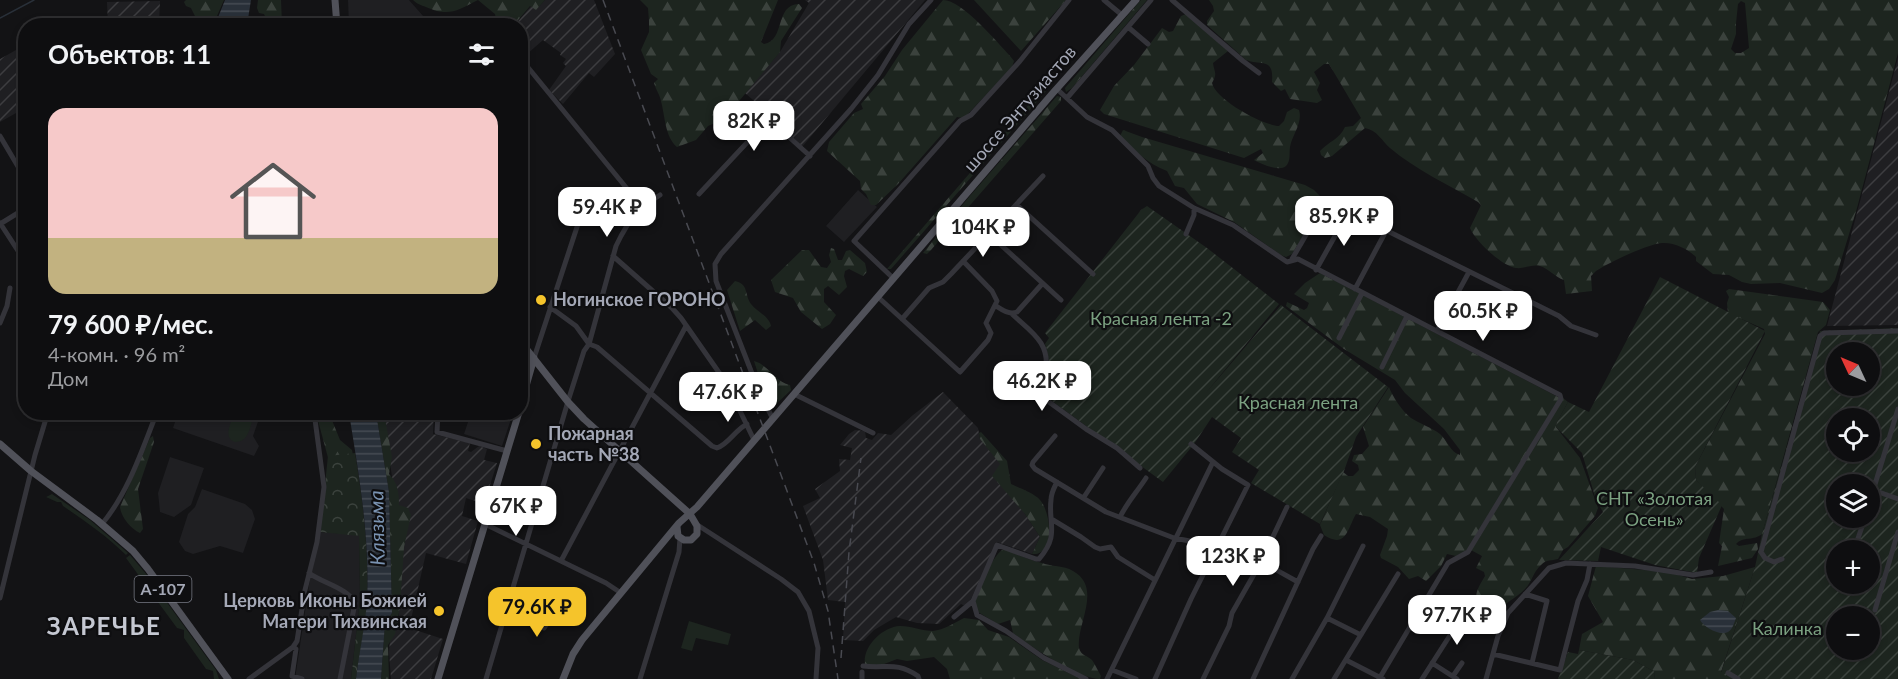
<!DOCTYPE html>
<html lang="ru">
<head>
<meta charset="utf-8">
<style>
  body { margin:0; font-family:Lato,sans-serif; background:#171719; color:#f1f3f6; height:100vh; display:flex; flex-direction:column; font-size:22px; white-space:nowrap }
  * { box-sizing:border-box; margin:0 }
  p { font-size:20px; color:#9b9c9f }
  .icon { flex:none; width:33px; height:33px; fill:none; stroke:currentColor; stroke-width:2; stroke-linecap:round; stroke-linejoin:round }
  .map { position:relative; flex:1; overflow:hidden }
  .drawer { position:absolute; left:18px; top:18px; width:510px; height:402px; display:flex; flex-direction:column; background:#0e0e10; border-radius:24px; box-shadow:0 3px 9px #0003,0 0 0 2px #2e2e30 }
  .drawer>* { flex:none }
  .needle { width:39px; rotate:314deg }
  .fabs { position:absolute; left:1826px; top:342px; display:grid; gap:12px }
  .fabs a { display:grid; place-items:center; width:54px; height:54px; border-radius:50%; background:#0e0e10; box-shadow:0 3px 9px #0003,0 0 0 2px #2e2e30; font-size:30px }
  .price { position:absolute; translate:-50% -51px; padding:0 14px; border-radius:12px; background:#fff; color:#222; font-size:20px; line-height:39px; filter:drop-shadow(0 2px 3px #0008) }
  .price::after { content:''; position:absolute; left:50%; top:36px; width:18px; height:14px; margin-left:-9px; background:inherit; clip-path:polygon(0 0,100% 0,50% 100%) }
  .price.active { background:#f5c42b; color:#111 }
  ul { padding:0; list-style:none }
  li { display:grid; align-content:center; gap:12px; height:318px; padding:0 30px }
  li+li { border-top:2px solid #2e2e30 }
  li span { display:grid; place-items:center; height:186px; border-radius:18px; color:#555 }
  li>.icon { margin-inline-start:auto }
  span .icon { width:108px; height:108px; fill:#fffc; stroke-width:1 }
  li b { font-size:26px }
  h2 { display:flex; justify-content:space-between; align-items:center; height:72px; padding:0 30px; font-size:26px }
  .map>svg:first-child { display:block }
</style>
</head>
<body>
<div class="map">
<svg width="1898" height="679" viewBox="0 0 1898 679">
  <defs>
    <pattern id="industrial-furrows" width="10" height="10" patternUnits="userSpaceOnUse" patternTransform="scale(1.5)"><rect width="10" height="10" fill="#1f1f22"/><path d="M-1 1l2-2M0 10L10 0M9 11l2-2" fill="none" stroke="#3d3d40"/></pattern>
    <pattern id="forest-firs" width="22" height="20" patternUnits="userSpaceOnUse" patternTransform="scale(1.5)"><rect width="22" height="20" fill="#1d251f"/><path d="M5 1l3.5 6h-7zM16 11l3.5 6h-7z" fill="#3b423d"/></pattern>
    <pattern id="park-crowns" width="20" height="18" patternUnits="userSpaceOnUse" patternTransform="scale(1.5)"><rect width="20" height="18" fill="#1d251f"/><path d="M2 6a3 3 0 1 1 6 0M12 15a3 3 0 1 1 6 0" fill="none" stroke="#3b423d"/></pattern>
    <pattern id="garden-furrows" width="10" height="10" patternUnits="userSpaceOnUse" patternTransform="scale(1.5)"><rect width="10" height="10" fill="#1d251f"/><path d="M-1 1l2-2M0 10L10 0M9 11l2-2" fill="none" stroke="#3b423d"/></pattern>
    <pattern id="water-rules" width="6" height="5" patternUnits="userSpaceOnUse" patternTransform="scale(1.5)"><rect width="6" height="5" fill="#293039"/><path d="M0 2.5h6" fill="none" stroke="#454b53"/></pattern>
  </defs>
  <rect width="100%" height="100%" fill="#131315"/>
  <path fill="#1f1f22" d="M348,0H409L431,25H349Z
    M858,190L877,207L844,242L826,226Z
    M163,412L261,413L253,436L259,446L254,456L173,428L176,419L163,415Z
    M471,413H513L502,446L464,434Z
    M170,457L204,468L191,505L174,517L160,512L158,493Z
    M202,489L245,504L252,510L255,519L243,553L220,546L193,554L185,551L179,542L188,514L195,507Z
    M320,532L359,535L360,600L351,679H295L309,585Z"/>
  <path fill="url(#industrial-furrows)" d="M545,0H594L615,54L594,77L589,73L563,104L549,90L566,66L563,63L566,59L560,55L561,53L543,40L527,54L521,48L520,26H514L531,6L536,10Z
    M805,0H925L802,147L768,113L745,93L780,52L809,3Z
    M160,1L159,25H108L107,2Z
    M25,45V108L0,122V59Z
    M1898,58V325L1827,326Z
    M943,392L978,428L980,439L1001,464L1025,514L1040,537L1032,554L997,542L971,599L965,606L961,604L939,624L917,623L896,617L874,630L863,641L843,640L845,602L828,600L823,560L803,506L820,498L815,489L840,471L839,459L850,460L852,448L840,445L849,434L855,430L865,431L866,438L872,440L878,433L891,435L913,415Z
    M378,413H434L433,434L470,443L468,451L471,452L479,446L487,449L484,460L497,463L484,504L466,498L462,516L478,521L466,564L426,553L409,628L443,639L431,679H391L389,652L391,626L399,617V523L387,443Z"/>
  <path fill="#1d251f" d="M234,413H254C252,420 250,434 244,439C242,441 238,442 235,442C222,438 232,421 234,413Z
    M52,494L90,520L128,553L126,555C108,537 85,521 63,506L61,502H57L46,497Z
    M130,555L147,575L216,670L219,679H214L213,671L206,669L184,638V630L177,628L152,594V587L145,584L126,558Z
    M689,621L731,634L728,645L696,638L692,651L681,648Z"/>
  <path fill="url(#forest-firs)" fill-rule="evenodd" d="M186,0H224L213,25L202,26V22L197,20L191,8L186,6L184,2Z
    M258,0H281L282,25H259L261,21L266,18L264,14L259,13L257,8Z
    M413,0H545L536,10L530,6L513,26L497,25L495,14L478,0C456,11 449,17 426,7C421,5 417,4 413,0Z
    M640,0H778L761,42L764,44C786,40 774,5 799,4L802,8L781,41L780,52L724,119L708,126L696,140L677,147C665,137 665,116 661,101C660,95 656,90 654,83L658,79L651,74L641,50L649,32V21L648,8Z
    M943,0C962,0 997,42 1010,56L1014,61L1012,67L967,115L963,118L957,117L898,184L876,205H871L866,194L861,189L860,181L827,151L829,142L854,113L863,109L861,104L885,76L902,50Z
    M974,0H1066L1021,51Z
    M1141,0H1147L1072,88L1066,92L1065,88Z
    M1209,0H1898V53L1857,208L1835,280L1829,289L1822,293L1780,283L1751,284L1742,282L1729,275L1713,274L1696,261V257C1688,249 1674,242 1662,243C1645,245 1610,262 1596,271L1591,276L1592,291L1566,294L1564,280C1555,277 1549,269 1540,266C1531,264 1524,269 1516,268C1502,266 1475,241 1470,228L1481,205L1478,202C1449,185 1416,170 1390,148C1382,141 1377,130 1365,128L1332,156L1325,158L1321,155L1320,151C1328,142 1340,139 1345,127L1353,126L1361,118L1329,64H1324L1314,72L1320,83L1317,90L1322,100L1317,103L1290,99L1285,89L1281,91L1272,82C1274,57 1262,66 1246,60L1207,25V21L1214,11L1213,6ZM1741,1L1745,3L1749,48L1741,53H1735L1731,49L1736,34V23L1738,4Z
    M1186,14L1228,51L1213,63C1214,72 1218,73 1212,83C1216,100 1262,125 1279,126L1284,121L1287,112L1294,108L1299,110C1303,123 1292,135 1290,147C1289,153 1291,161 1286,166C1279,172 1261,164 1254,160L1263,153L1261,149L1244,158L1104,114L1100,110L1114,86L1134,65L1162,28L1169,32L1173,31L1181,16Z
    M1047,86L1048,89L891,269H887L1044,87Z
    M1057,96L1061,97V101L931,250L927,254L923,253L969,197Z
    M1123,130L1142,137L1305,185L1314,190L1321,197L1320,208L1292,254L1286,257L1281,255L1234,222L1197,204L1184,188L1175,186L1167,171C1146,163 1136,151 1120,136Z
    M831,248L834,249L838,260H842L846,251L850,250L865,263L867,272L863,276L849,269L845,271L844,276L847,287L839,295L828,286L824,289V302L836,315L830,324L822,329L801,312L793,298L775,292L771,280L802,250H809L821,267L827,268L831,262L829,255Z
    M1320,273L1560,398L1467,551L1456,556L1447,554L1441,566L1426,581L1418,576L1409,579L1398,567L1381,558L1380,555L1387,536L1388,529L1370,517L1356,514C1347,530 1346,549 1324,535L1320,525L1343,472L1348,476H1353L1359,470L1358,465L1352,461L1354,455L1362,454L1369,446L1363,427L1389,387C1392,396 1403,412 1411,418C1420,424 1431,427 1440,434C1448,441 1450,452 1460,455V450L1444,429L1405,393L1395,380L1344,349L1286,306L1287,302L1304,310L1307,308L1309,303L1294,294L1305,283Z
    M735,281C749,284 744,294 751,304C757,312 769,316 771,326L766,330L755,320L740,331L727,290Z
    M1729,289L1823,302L1830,310L1826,325L1818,332L1762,534C1754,541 1743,536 1736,544L1739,546L1757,543L1758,549L1752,558L1718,566L1722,546L1719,543L1724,509L1696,480L1695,467L1765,334L1764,329L1728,313L1727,303L1729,297L1726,291Z
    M754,361C769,365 775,382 790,385L791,390L774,406L767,402Z
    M1563,398L1568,402L1557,422L1556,427L1580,458L1598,508L1595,516L1568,547L1563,550L1558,559C1551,561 1547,559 1541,565C1533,572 1532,582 1525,589C1516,599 1502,603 1496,615H1491C1472,600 1473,596 1485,576L1484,572L1476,568L1482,556L1471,550Z
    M316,413H329L340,440L352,450L361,500L330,465Z
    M376,413H384L392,457L389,474C398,483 399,494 399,505L408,508L411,515L404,547L400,607L395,634L388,645L389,679H381L385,623L392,613L389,492Z
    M981,432L1007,461L1011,484C1019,488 1034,493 1040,500C1051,512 1056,556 1032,554L1040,537L1025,514L992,476L1000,464L980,439L979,433Z
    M153,436L154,442L138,489L143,529L140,533C131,529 121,517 120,507L150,438Z
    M1002,550H1007C1018,555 1030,560 1042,563C1052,567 1063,565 1073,571C1103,588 1076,624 1079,648C1081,656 1087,655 1092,660C1095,664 1098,671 1101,676L1100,679C1079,679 1030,646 1013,633L1010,620L998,624L978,612C977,608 975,605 975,602C975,592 993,556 1002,550Z
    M1596,566L1668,572L1692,579L1723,576L1755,567L1721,672L1731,679H1654L1655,672L1633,660L1579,650L1582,634L1603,622L1588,596Z
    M964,618L979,620L988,630L1009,637L1042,660L1081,679H950L947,669L934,657L907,661L897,659L879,666L865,665C862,647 882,627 900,626C911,626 922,631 933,631C944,630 954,623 964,618Z"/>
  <path fill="url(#park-crowns)" d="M355,453C363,502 369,551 367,601C366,627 359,653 356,679H351L360,600L359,536L320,532L328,456Z"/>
  <path fill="url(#garden-furrows)" fill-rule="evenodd" d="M1147,206L1207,248L1279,304L1205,394L1281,305L1388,387L1356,437L1344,471L1320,524L1251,483L1259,470L1232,452L1241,438L1212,417L1194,444L1163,482L1041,393L1039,389C1047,372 1052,364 1045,344L1049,338L1045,333L1141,210Z
    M1660,277L1765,331L1695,467L1696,480L1722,505L1699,558L1697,573L1655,565L1601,547L1598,561L1559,560L1603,512L1596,500L1582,453L1556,427L1557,422L1568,402L1589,412Z
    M1898,328V679H1731L1721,673L1755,567L1762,534L1820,331ZM1836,352H1869V386H1836ZM1836,418H1869V452H1836ZM1836,484H1869V518H1836ZM1836,550H1869V584H1836ZM1836,616H1869V650H1836Z
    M1579,650L1633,660L1655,672L1654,679H1558L1568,652L1578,654Z"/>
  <path fill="url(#water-rules)" d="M225,0H251L247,25H215Z
    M349,413H376L389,492L392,613L385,623L381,679H356C359,653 365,627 367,601C370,538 359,475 349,413Z
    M1718,610L1728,611L1736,618C1734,623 1733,629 1728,632C1719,636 1704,627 1700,620L1710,612Z"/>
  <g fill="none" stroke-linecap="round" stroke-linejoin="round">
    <path stroke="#293039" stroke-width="1.5" d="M0,18L34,0"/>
    <path stroke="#34343a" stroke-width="5" d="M1104,0L1122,15
      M1172,0L1243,61L1259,73
      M1128,27L1148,44
      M526,65L642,207
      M1057,89L1087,117L1112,130L1148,166L1153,178L1159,186L1194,208L1233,225L1287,262L1298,259L1560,395L1561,399L1468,552L1448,563L1379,679
      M1067,98L1151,0
      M0,136L26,180
      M699,194L769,119L810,156
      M1017,205L1093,274
      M0,223L26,263
      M0,224L26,208
      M989,234L1061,300
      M1186,234L1194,215V208
      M613,256L672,308L681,318L727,384L754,440
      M1292,259L1320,211L1325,205L1331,203L1559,316L1571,326L1596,335
      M1316,270L1349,211
      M894,279L854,241L960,121L971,115L1020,61L1069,0
      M1355,289L1386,231
      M878,297L960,372L988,340L991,333L986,323L997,301L992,291L963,261
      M996,306C1003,310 1009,315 1017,312L1042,284
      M550,307L576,326L589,344L597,347L712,446L717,448C729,444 735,430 747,424
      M1012,314C1030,331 1052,343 1045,373C1044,379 1039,384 1036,389L1038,394L1086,429L1117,448L1140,468
      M902,319L929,288L943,282L951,274L1043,176
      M0,323L7,306L10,288
      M1437,331L1469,272
      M1339,338L1362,293
      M534,358L578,224L588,208
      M1382,367L1407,316
      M794,394L873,433
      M438,412L437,432L507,451
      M773,419L760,394L716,281L715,264L721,254L851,109L878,75L909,24L931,0
      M1055,436L1033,462L1032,465L1035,469L1106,512L1174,538L1242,551L1298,582
      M1873,490L1898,499
      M1084,497L1103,468
      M1869,504L1898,409
      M1120,517C1128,501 1137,492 1146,478
      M1053,520L1081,537L1095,547L1100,549L1111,547L1118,557L1155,580
      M102,524C128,493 142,450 157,412
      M485,524L606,583L621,593
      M696,524L781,579L798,592L809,611L818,648L816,679
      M1854,550L1865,518
      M1782,559L1774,562L1765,558L1761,552L1820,336L1824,333L1898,331
      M561,561L686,326
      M309,573C322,583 348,588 355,603L340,679
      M1843,586L1844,584
      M1525,594L1547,601L1532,663
      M0,598L35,455L48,412
      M973,601L977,615L1006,631L1044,658L1086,679
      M1875,610L1898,532
      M505,614L544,628L554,613
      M954,617L973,601L997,545L1036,559H1039C1060,535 1048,524 1051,500C1051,493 1054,488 1057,482
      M1327,618L1361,635
      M293,647L296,649L292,676L302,679
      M1493,654L1560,670L1578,601L1587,580L1590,564
      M1346,660L1383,679
      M1432,663L1457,679
      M863,666C886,669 896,661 918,676L919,679
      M1112,670L1136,679
      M1728,673L1738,679
      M1453,676L1462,663
      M249,679L293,647L297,641L305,590L317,542L324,487L314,412
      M486,679L569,398L584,351L589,344L616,246L621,236L628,224L642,207L660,195
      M640,679L679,552L680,538
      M862,679V672
      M1107,679L1213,462
      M1155,679L1191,599L1248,485L1222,469L1191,444
      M1203,679L1229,626L1232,613L1261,562L1287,507
      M1253,679L1313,549L1321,536
      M1292,679L1327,618L1363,546
      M1334,679L1398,574
      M1422,679L1472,601
      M1486,679L1498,636L1508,613L1549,568L1566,563L1635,566L1693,575L1711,572"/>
    <path stroke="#505159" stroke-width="7" d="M335,0L337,26
      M520,341L568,402L584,419L690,514L697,526V534L691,540H684L678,536L677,527
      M520,407L534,358
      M0,444L31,471L97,520L133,551L148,569L228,679
      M438,679L519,412
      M563,679L573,654L582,640L679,523L697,507L1052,94L1136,0"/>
    <path stroke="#494a51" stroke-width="1.5" stroke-dasharray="8 6" stroke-linecap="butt" d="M603,0L814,563L828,611L838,679
      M841,658L849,552L861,458"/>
  </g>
  <g fill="#f5c42b" stroke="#0e0e10" stroke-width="2">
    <circle cx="541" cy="300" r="6"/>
    <circle cx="536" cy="444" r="6"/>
    <circle cx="439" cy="611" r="6"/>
  </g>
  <g text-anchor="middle" stroke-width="4.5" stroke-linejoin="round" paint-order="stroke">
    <rect fill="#0e0e10" stroke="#777a84" stroke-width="1.5" x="134.5" y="576" width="57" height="26" rx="4.5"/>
    <g font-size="16" font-weight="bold" fill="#a4a8b6">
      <text x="163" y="595">А-107</text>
    </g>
    <g font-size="18" fill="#a4a8b6" stroke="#0e0e10">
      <text transform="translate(1020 109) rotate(-49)" y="6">шоссе Энтузиастов</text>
    </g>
    <g font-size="18" font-weight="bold" fill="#a4a8b6" stroke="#0e0e10" text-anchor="start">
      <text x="553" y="306">Ногинское ГОРОНО</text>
      <text x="548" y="440">Пожарная<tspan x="548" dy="21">часть №38</tspan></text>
      <text x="427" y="607" text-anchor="end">Церковь Иконы Божией<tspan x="427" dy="21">Матери Тихвинская</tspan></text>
    </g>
    <g font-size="18" fill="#7ba181" stroke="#0e0e10">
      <text x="1161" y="325">Красная лента -2</text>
      <text x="1298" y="409">Красная лента</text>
      <text x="1654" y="505">СНТ «Золотая<tspan x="1654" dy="21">Осень»</tspan></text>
      <text x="1787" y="635">Калинка</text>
    </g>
    <g font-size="20" font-style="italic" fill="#7a93b2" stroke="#0e0e10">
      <text transform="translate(377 528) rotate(-91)" y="7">Клязьма</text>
    </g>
    <g font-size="24" font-weight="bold" letter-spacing="1.5" fill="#c5c8d2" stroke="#0e0e10">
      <text x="104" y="635">ЗАРЕЧЬЕ</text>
    </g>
  </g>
</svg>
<div class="fabs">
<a><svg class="needle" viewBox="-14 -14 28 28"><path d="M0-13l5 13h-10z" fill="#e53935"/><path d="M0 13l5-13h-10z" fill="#9b9c9f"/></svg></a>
<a><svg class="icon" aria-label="locate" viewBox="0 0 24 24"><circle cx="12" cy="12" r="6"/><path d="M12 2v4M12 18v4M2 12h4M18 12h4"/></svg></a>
<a><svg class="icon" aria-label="layers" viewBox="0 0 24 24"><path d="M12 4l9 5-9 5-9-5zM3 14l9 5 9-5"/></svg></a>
<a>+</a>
<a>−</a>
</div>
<b class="price" style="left:754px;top:152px">82K ₽</b>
<b class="price" style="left:607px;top:238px">59.4K ₽</b>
<b class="price" style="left:1344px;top:247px">85.9K ₽</b>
<b class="price" style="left:983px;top:258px">104K ₽</b>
<b class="price" style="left:1483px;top:342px">60.5K ₽</b>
<b class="price" style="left:1042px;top:412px">46.2K ₽</b>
<b class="price" style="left:728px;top:423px">47.6K ₽</b>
<b class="price" style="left:516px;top:537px">67K ₽</b>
<b class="price" style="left:1233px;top:587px">123K ₽</b>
<b class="price active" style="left:537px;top:638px">79.6K ₽</b>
<b class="price" style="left:1457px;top:646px">97.7K ₽</b>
<section class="drawer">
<h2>Объектов: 11<svg class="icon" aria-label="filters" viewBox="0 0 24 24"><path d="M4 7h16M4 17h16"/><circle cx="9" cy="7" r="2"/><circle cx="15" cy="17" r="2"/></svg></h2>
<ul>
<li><span style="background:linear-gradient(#f6c9c9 70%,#c2b280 0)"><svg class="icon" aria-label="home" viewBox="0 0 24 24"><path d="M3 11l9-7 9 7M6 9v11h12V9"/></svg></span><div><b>79 600 ₽/мес.</b><p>4-комн. · 96 m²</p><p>Дом</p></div></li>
</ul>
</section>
</div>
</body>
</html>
